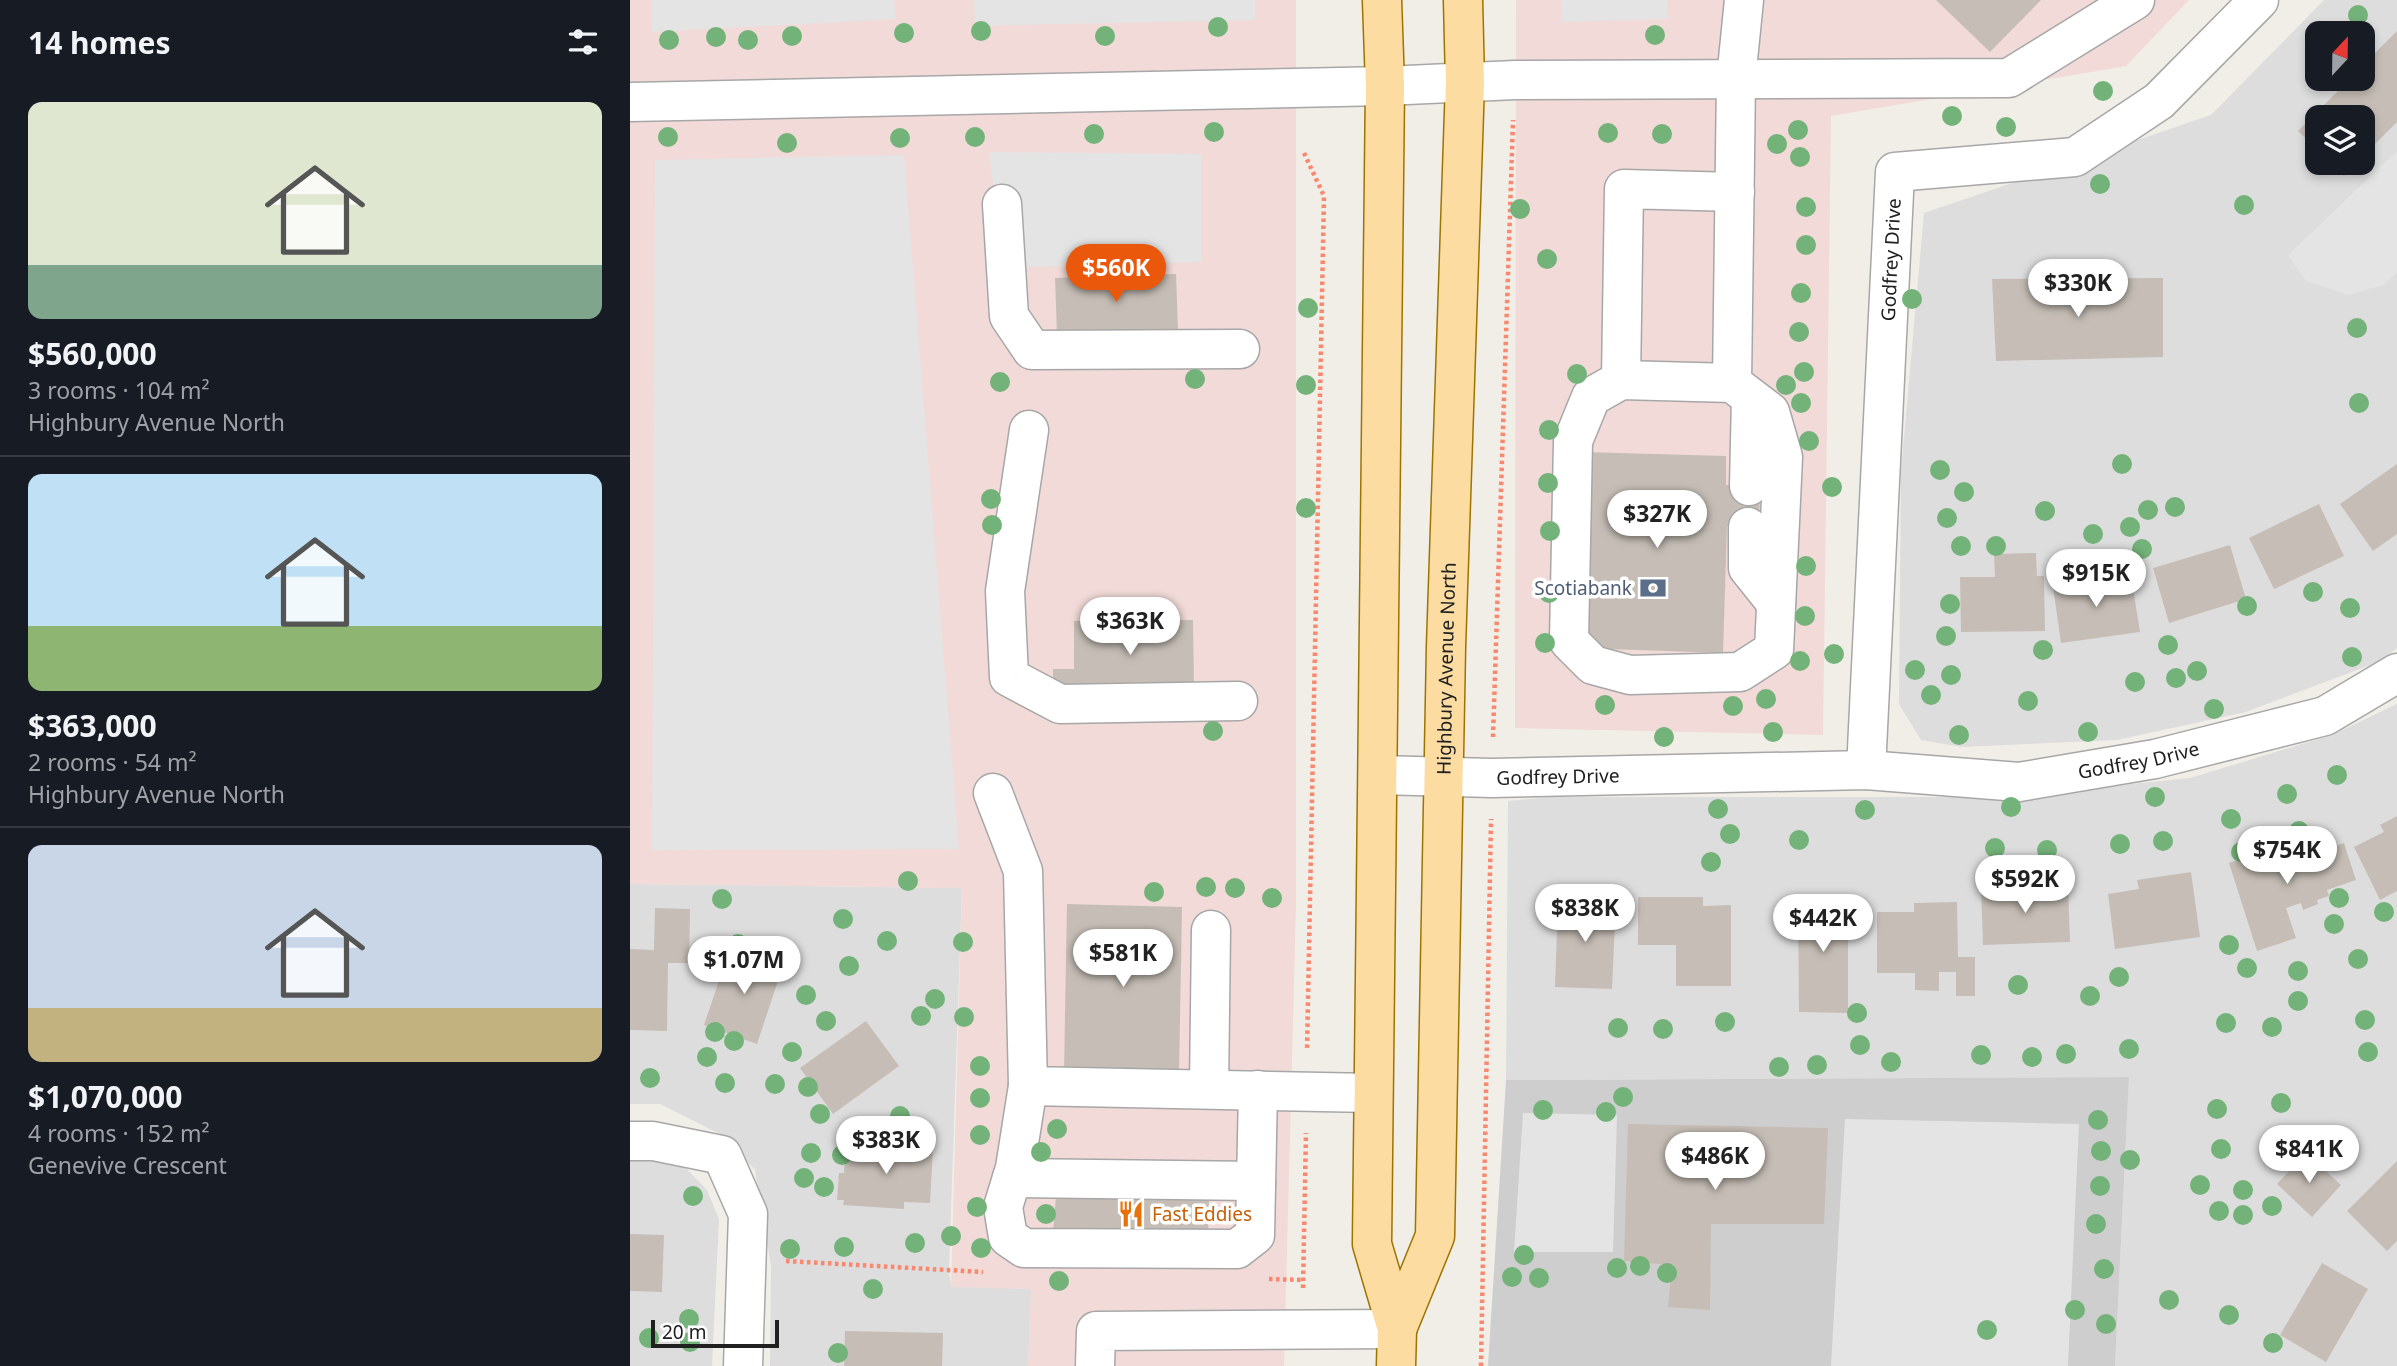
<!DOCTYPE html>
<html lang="en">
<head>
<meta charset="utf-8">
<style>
  body { margin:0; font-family:"Noto Sans",sans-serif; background:#242831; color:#f1f3f6; height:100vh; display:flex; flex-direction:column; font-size:26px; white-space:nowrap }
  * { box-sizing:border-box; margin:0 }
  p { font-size:23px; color:#9ea1a6 }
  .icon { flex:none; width:38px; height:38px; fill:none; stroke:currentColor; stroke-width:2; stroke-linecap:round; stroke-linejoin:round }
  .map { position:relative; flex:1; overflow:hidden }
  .drawer { display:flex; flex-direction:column; background:#171b24; width:630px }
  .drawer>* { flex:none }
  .needle { width:46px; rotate:22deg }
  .tools { position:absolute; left:1675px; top:21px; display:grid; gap:14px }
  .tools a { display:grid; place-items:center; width:70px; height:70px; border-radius:14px; background:#171b24; box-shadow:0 4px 10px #0003; font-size:35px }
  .scale { position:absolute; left:21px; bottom:18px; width:128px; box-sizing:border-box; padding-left:7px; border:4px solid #202020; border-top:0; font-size:19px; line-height:24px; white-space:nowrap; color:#202020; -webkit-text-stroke:5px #fff; paint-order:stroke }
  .price { position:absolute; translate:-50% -60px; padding:0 16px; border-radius:24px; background:#fff; color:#222; font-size:23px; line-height:46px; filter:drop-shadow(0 2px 4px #0008) }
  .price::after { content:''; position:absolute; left:50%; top:42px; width:21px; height:16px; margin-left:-10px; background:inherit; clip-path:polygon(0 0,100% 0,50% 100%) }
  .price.active { background:#ea580c; color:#fff }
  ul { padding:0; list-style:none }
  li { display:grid; align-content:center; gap:14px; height:371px; padding:0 28px }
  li+li { border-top:2px solid #363941 }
  li span { display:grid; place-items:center; height:217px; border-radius:14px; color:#555 }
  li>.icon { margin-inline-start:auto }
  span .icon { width:126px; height:126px; fill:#fffc; stroke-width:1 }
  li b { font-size:30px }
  h2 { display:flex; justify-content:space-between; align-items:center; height:84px; padding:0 28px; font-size:30px }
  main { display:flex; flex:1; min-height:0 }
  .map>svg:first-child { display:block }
</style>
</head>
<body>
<main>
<section class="drawer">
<h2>14 homes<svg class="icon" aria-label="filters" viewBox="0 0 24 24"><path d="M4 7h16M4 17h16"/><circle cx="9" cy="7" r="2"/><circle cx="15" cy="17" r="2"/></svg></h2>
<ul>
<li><span style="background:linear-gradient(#dfe7d0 75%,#7fa58c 0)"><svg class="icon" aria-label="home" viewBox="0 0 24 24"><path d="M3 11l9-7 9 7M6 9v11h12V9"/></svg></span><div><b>$560,000</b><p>3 rooms · 104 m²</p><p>Highbury Avenue North</p></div></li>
<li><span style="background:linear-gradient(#bfe0f5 70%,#8fb573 0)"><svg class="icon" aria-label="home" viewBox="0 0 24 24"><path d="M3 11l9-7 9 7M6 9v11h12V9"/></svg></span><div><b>$363,000</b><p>2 rooms · 54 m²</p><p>Highbury Avenue North</p></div></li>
<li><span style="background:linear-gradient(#c9d6e8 75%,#c2b280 0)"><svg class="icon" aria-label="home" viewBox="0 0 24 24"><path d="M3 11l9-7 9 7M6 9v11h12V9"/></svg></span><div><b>$1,070,000</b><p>4 rooms · 152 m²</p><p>Genevive Crescent</p></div></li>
</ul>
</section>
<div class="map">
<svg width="1767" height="1366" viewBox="0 0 1767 1366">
  <rect width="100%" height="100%" fill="#f1eee7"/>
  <path fill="#dedddd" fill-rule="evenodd" d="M1694,0H1767V648L1748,662L1616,712L1487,740L1332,747L1291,740L1269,704L1271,471L1294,213L1581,115ZM1687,33H1732V79H1687ZM1687,117H1732V163H1687Z
    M1767,704V1366H1485L1499,1077L876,1080L878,801L919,797H1376L1560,778L1702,735Z
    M0,884L332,888L319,1271L321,1286L401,1289L398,1366H140L141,1266L125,1170L90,1134L30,1104H0Z
    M0,1157H11L54,1166L77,1190L89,1219L82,1366H0Z"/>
  <path fill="#f1dad7" d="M0,0H666V906L654,1366H398L401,1289L321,1287L332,888L0,884Z
    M886,0H1559L1496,66L1201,116L1193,735L885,728Z"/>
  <path fill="#cecece" d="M1499,1077L1485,1366H858L876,1080Z"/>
  <path fill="#e4e4e4" d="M22,0H264L266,19L22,32Z
    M344,0H625V20L345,26Z
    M932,0H1038L1037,19L931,22Z
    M1767,151V272L1754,285L1718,295L1676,281L1658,255Z
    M359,152L571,154V262L392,267L394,234L369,232Z
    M274,155L329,849L22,850L25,160Z
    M893,1113L987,1115L983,1252H884Z
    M1215,1119L1449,1124L1438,1366H1201Z"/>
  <path fill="#c6beb6" d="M1306,0H1411L1360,52Z
    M1767,31V122L1732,157V117H1687V149L1668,131L1720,79H1732V66Z
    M1701,163H1727L1714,176Z
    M546,274L548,330L427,335L425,278Z
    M1533,278V357L1366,361L1362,279Z
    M952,452L1096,456V485L1130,486L1129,527L1097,526L1093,653L950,648Z
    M1767,464V534L1743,551L1710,504Z
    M1689,504L1714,556L1644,589L1619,538Z
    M1600,545L1616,599L1539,623L1523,568Z
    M1406,553L1407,576H1414L1415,631L1331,632L1330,577H1365L1364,554Z
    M1501,575L1510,632L1431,643L1423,587Z
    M563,620L564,690L423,691V669H444V621Z
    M1767,816V891L1750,900L1724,847L1754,832L1750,825Z
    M1674,834L1681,854L1714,843L1726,880L1697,890L1699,896L1687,900L1688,904L1673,910L1671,903L1656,908L1666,938L1627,951L1599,863L1655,845L1653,841Z
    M1561,872L1570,937L1485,949L1478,894L1509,889L1507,880Z
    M1438,885L1440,942L1353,945L1351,888Z
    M1168,896H1218V1013L1169,1012Z
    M1008,897H1073V906L1101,905V986H1046V945H1008Z
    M928,900L986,902L982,989L925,987Z
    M1327,902L1328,957H1345V996H1326V972H1309V991L1285,990V973H1247V912H1284V903Z
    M437,904L552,907L549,1073L434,1071Z
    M25,908L60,909L59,963H38L37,1031L0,1030V949L24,950Z
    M100,948L153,966L127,1044L74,1025Z
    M236,1021L269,1066L203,1114L170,1068Z
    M998,1124L1198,1128L1194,1224H1081L1080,1310L1038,1307L1042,1265L994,1261Z
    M216,1143L303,1148L300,1203L274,1202V1209L213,1205L214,1200H207L209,1173H214Z
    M1676,1153L1711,1185L1682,1217L1647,1184Z
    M1767,1161V1241L1757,1251L1717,1211Z
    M426,1196H579L578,1239L423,1231Z
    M0,1234L34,1235L32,1292L0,1291Z
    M1692,1263L1738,1289L1696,1362L1650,1335Z
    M215,1331L313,1333L312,1366H214Z"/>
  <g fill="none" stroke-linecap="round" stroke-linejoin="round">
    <g stroke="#a7a7a7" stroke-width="41">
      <g id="minor">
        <path d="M0,102L755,86L885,80L1379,78L1505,0"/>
        <path d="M372,204L379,316L402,350L610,349"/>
        <path d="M991,380L994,189L1105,192"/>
        <path d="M1102,383L991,380L961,397L943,441L939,641L963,665L1000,675L1110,672L1144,650L1153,457L1140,412L1102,383L1106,79L1114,0"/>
        <path d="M399,430L375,591L379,677L430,704L608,701"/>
        <path d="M1119,486L1121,398"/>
        <path d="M1118,527V568L1146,603"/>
        <path id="s1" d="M1236,770L1265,172L1445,157L1529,101L1629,0"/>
        <path id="s2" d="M748,775L862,778L1236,770L1389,782L1525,759L1695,716L1767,673"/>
        <path d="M363,793L393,871L398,1086L742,1093"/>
        <path d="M398,1086L385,1168L373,1207L378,1237L394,1248L607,1249L625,1235L628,1090"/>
        <path d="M579,1089L581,930"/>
        <path d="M0,1141H23L92,1155L118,1214L113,1366"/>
        <path d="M382,1178L626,1181"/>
        <path d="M465,1366L466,1331L767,1329"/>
      </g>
    </g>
    <g stroke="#9c7501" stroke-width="41">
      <g id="major">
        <path d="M752,0L755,86L742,1244L767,1329L766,1366"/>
        <path id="s3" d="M767,1329L805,1236L816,647L835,82L833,0"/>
      </g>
    </g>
    <path stroke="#f9886f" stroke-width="4.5" stroke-dasharray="3.5 3.5" stroke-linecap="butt" d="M674,153L694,196L677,1050
      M863,737L883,120
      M156,1261L353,1272
      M639,1279L673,1280
      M673,1288L676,1133
      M851,1366L861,819"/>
    <use href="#minor" stroke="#fff" stroke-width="38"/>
    <use href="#major" stroke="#fcdca1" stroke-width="38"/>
  </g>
  <g fill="#73b279">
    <circle cx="1728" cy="15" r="10"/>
    <circle cx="588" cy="27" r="10"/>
    <circle cx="351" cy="31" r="10"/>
    <circle cx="274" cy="33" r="10"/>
    <circle cx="1025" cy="35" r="10"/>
    <circle cx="162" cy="36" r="10"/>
    <circle cx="475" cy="36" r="10"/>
    <circle cx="86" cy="37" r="10"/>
    <circle cx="39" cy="40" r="10"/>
    <circle cx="118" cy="40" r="10"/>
    <circle cx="1473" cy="91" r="10"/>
    <circle cx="1322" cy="116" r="10"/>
    <circle cx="1376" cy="127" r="10"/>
    <circle cx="1168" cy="130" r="10"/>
    <circle cx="584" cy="132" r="10"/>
    <circle cx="978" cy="133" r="10"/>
    <circle cx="464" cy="134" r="10"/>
    <circle cx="1032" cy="134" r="10"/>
    <circle cx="38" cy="137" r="10"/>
    <circle cx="345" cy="137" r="10"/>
    <circle cx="270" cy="138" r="10"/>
    <circle cx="157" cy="143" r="10"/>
    <circle cx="1147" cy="144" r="10"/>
    <circle cx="1170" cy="157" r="10"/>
    <circle cx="1470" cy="184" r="10"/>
    <circle cx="1614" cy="205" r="10"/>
    <circle cx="1176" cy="207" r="10"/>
    <circle cx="890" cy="209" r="10"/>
    <circle cx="1176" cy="245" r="10"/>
    <circle cx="917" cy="259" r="10"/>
    <circle cx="1171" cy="293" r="10"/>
    <circle cx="1282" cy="299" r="10"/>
    <circle cx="678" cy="308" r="10"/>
    <circle cx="1727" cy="328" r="10"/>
    <circle cx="1169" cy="332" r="10"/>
    <circle cx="1174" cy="372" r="10"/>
    <circle cx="947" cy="374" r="10"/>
    <circle cx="565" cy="379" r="10"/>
    <circle cx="370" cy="382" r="10"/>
    <circle cx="676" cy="385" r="10"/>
    <circle cx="1156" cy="385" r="10"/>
    <circle cx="1171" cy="403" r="10"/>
    <circle cx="1729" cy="403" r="10"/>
    <circle cx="919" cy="430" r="10"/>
    <circle cx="1179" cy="441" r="10"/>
    <circle cx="1492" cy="464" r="10"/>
    <circle cx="1310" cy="470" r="10"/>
    <circle cx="918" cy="483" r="10"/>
    <circle cx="1202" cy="487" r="10"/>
    <circle cx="1334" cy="492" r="10"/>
    <circle cx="361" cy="499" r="10"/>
    <circle cx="1545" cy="507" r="10"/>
    <circle cx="676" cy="508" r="10"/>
    <circle cx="1518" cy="510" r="10"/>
    <circle cx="1415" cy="511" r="10"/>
    <circle cx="1317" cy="518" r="10"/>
    <circle cx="362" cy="525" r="10"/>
    <circle cx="1500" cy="527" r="10"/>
    <circle cx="920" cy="531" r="10"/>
    <circle cx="1463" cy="534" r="10"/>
    <circle cx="1331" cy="546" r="10"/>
    <circle cx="1366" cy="546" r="10"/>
    <circle cx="1512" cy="549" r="10"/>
    <circle cx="1176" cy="566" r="10"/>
    <circle cx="1683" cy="592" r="10"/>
    <circle cx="919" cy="593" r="10"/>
    <circle cx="1320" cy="604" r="10"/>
    <circle cx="1617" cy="606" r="10"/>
    <circle cx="1720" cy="608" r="10"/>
    <circle cx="1175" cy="616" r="10"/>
    <circle cx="1316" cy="636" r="10"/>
    <circle cx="915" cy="643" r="10"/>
    <circle cx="1538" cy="645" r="10"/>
    <circle cx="1413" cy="650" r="10"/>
    <circle cx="1204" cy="654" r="10"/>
    <circle cx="1722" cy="657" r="10"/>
    <circle cx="1170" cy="661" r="10"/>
    <circle cx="1285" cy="670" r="10"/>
    <circle cx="1567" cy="671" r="10"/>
    <circle cx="1321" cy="675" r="10"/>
    <circle cx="1546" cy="678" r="10"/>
    <circle cx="1505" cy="682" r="10"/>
    <circle cx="1301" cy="695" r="10"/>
    <circle cx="1136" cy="699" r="10"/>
    <circle cx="1398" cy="701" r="10"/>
    <circle cx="975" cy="705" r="10"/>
    <circle cx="1103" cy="706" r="10"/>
    <circle cx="1584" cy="709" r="10"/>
    <circle cx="583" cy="731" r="10"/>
    <circle cx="1143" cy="732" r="10"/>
    <circle cx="1458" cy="732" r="10"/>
    <circle cx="1329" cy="735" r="10"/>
    <circle cx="1034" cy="737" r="10"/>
    <circle cx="1707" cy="775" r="10"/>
    <circle cx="1657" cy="794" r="10"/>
    <circle cx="1525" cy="797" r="10"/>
    <circle cx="1381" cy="807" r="10"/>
    <circle cx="1088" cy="809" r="10"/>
    <circle cx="1235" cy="810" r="10"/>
    <circle cx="1601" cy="819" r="10"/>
    <circle cx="1669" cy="831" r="10"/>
    <circle cx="1100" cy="834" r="10"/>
    <circle cx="1644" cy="837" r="10"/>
    <circle cx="1169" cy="840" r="10"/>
    <circle cx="1533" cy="841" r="10"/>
    <circle cx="1490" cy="844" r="10"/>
    <circle cx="1365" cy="848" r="10"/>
    <circle cx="1417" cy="850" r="10"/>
    <circle cx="1611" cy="852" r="10"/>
    <circle cx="1081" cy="862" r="10"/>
    <circle cx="278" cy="881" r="10"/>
    <circle cx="576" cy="887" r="10"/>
    <circle cx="605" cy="888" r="10"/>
    <circle cx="524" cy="892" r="10"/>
    <circle cx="642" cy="898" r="10"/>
    <circle cx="1709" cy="898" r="10"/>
    <circle cx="92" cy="899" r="10"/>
    <circle cx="1754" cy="912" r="10"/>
    <circle cx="213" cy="919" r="10"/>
    <circle cx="1704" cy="924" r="10"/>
    <circle cx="257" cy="941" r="10"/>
    <circle cx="333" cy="942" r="10"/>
    <circle cx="108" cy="944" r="10"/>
    <circle cx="1599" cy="945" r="10"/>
    <circle cx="143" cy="958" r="10"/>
    <circle cx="1728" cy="959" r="10"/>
    <circle cx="219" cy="966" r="10"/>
    <circle cx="1617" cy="968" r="10"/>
    <circle cx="1668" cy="971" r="10"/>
    <circle cx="1489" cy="977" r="10"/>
    <circle cx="1388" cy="985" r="10"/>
    <circle cx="176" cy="995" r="10"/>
    <circle cx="1460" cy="996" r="10"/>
    <circle cx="305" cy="999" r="10"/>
    <circle cx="1668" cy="1001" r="10"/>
    <circle cx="1227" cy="1013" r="10"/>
    <circle cx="291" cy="1016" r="10"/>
    <circle cx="334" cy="1017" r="10"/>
    <circle cx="1735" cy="1020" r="10"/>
    <circle cx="196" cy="1021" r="10"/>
    <circle cx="1095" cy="1022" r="10"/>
    <circle cx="1596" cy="1023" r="10"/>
    <circle cx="1642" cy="1027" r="10"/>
    <circle cx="988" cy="1028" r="10"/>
    <circle cx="1033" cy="1029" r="10"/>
    <circle cx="85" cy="1032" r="10"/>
    <circle cx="104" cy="1041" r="10"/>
    <circle cx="1230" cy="1045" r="10"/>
    <circle cx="1499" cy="1049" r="10"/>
    <circle cx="162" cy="1052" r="10"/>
    <circle cx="1738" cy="1052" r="10"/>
    <circle cx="1436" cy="1054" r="10"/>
    <circle cx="1351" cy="1055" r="10"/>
    <circle cx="77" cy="1057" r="10"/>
    <circle cx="1402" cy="1057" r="10"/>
    <circle cx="1261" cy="1062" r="10"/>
    <circle cx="1187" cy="1065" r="10"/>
    <circle cx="350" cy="1066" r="10"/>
    <circle cx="1149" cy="1067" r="10"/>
    <circle cx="20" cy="1078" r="10"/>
    <circle cx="95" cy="1083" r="10"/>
    <circle cx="145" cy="1084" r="10"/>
    <circle cx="178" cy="1087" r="10"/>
    <circle cx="993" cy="1097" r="10"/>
    <circle cx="350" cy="1098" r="10"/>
    <circle cx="1651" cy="1103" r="10"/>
    <circle cx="1587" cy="1109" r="10"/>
    <circle cx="913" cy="1110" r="10"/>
    <circle cx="976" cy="1112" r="10"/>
    <circle cx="190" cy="1114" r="10"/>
    <circle cx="270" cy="1116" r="10"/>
    <circle cx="1468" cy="1120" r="10"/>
    <circle cx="427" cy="1129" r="10"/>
    <circle cx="350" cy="1135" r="10"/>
    <circle cx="253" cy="1136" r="10"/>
    <circle cx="1591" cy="1149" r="10"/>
    <circle cx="1471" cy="1151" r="10"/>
    <circle cx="411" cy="1152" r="10"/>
    <circle cx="181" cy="1153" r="10"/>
    <circle cx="212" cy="1155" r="10"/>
    <circle cx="1500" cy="1160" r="10"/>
    <circle cx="1656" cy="1161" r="10"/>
    <circle cx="174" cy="1178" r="10"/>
    <circle cx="1570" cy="1185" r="10"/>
    <circle cx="1470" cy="1186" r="10"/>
    <circle cx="194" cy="1187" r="10"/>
    <circle cx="1613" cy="1190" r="10"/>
    <circle cx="63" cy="1196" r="10"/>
    <circle cx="1642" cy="1206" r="10"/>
    <circle cx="347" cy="1207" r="10"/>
    <circle cx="1589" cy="1211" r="10"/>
    <circle cx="416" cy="1214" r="10"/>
    <circle cx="1613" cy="1215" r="10"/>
    <circle cx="1466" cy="1224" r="10"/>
    <circle cx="321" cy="1236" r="10"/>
    <circle cx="285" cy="1243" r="10"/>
    <circle cx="214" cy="1247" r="10"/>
    <circle cx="351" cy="1248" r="10"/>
    <circle cx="160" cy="1249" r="10"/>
    <circle cx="894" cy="1255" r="10"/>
    <circle cx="1010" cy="1266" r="10"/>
    <circle cx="987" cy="1268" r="10"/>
    <circle cx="1474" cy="1269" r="10"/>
    <circle cx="1037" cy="1273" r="10"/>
    <circle cx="882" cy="1277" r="10"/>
    <circle cx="909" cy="1278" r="10"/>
    <circle cx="429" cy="1281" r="10"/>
    <circle cx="243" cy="1289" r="10"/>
    <circle cx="1539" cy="1300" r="10"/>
    <circle cx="1445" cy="1310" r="10"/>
    <circle cx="1599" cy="1315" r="10"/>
    <circle cx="59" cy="1319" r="10"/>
    <circle cx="1476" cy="1324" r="10"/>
    <circle cx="1357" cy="1330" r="10"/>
    <circle cx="19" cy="1338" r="10"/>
    <circle cx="60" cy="1342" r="10"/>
    <circle cx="1643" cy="1343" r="10"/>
    <circle cx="208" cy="1353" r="10"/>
  </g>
  <defs>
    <g id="bank-bare" transform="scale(2.1)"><path d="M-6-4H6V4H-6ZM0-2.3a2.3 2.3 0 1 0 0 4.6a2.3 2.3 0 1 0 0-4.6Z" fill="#5c6f8a" stroke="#fff" stroke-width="2.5" paint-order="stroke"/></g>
    <g id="restaurant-bare" transform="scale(2.1)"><path d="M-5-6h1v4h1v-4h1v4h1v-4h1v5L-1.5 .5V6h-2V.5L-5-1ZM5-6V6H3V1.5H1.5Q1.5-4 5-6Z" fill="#e8710a" stroke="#fff" stroke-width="2.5" paint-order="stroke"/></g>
  </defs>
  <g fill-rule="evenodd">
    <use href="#bank-bare" x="1023" y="588"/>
    <use href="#restaurant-bare" x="501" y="1214"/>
  </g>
  <g text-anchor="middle" stroke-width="7" stroke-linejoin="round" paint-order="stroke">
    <g font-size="19" fill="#202020" stroke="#fff">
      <text dy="7" stroke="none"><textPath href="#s1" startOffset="511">Godfrey Drive</textPath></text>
      <text dy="7" stroke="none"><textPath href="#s3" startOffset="668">Highbury Avenue North</textPath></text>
      <text dy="7" stroke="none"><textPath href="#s2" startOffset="763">Godfrey Drive</textPath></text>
      <text dy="7" stroke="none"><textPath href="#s2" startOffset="180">Godfrey Drive</textPath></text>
    </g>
    <g font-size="19" fill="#4e5e75" stroke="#fff" text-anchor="end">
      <text x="1002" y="595">Scotiabank</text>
    </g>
    <g font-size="19" fill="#c56008" stroke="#fff" text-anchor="start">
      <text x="522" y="1221">Fast Eddies</text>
    </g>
  </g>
</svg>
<div class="tools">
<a><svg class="needle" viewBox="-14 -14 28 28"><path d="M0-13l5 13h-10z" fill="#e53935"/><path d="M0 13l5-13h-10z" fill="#9ea1a6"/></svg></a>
<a><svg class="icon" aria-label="layers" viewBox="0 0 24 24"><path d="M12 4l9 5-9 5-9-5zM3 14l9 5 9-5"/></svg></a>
</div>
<div class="scale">20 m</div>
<b class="price active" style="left:486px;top:304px">$560K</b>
<b class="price" style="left:1448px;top:319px">$330K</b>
<b class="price" style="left:1027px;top:550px">$327K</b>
<b class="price" style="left:1466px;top:609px">$915K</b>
<b class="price" style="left:500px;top:657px">$363K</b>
<b class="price" style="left:1657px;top:886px">$754K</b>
<b class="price" style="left:1395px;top:915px">$592K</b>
<b class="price" style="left:955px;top:944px">$838K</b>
<b class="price" style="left:1193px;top:954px">$442K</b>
<b class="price" style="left:493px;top:989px">$581K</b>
<b class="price" style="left:114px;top:996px">$1.07M</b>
<b class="price" style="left:256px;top:1176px">$383K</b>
<b class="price" style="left:1679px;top:1185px">$841K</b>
<b class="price" style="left:1085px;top:1192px">$486K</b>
</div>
</main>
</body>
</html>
